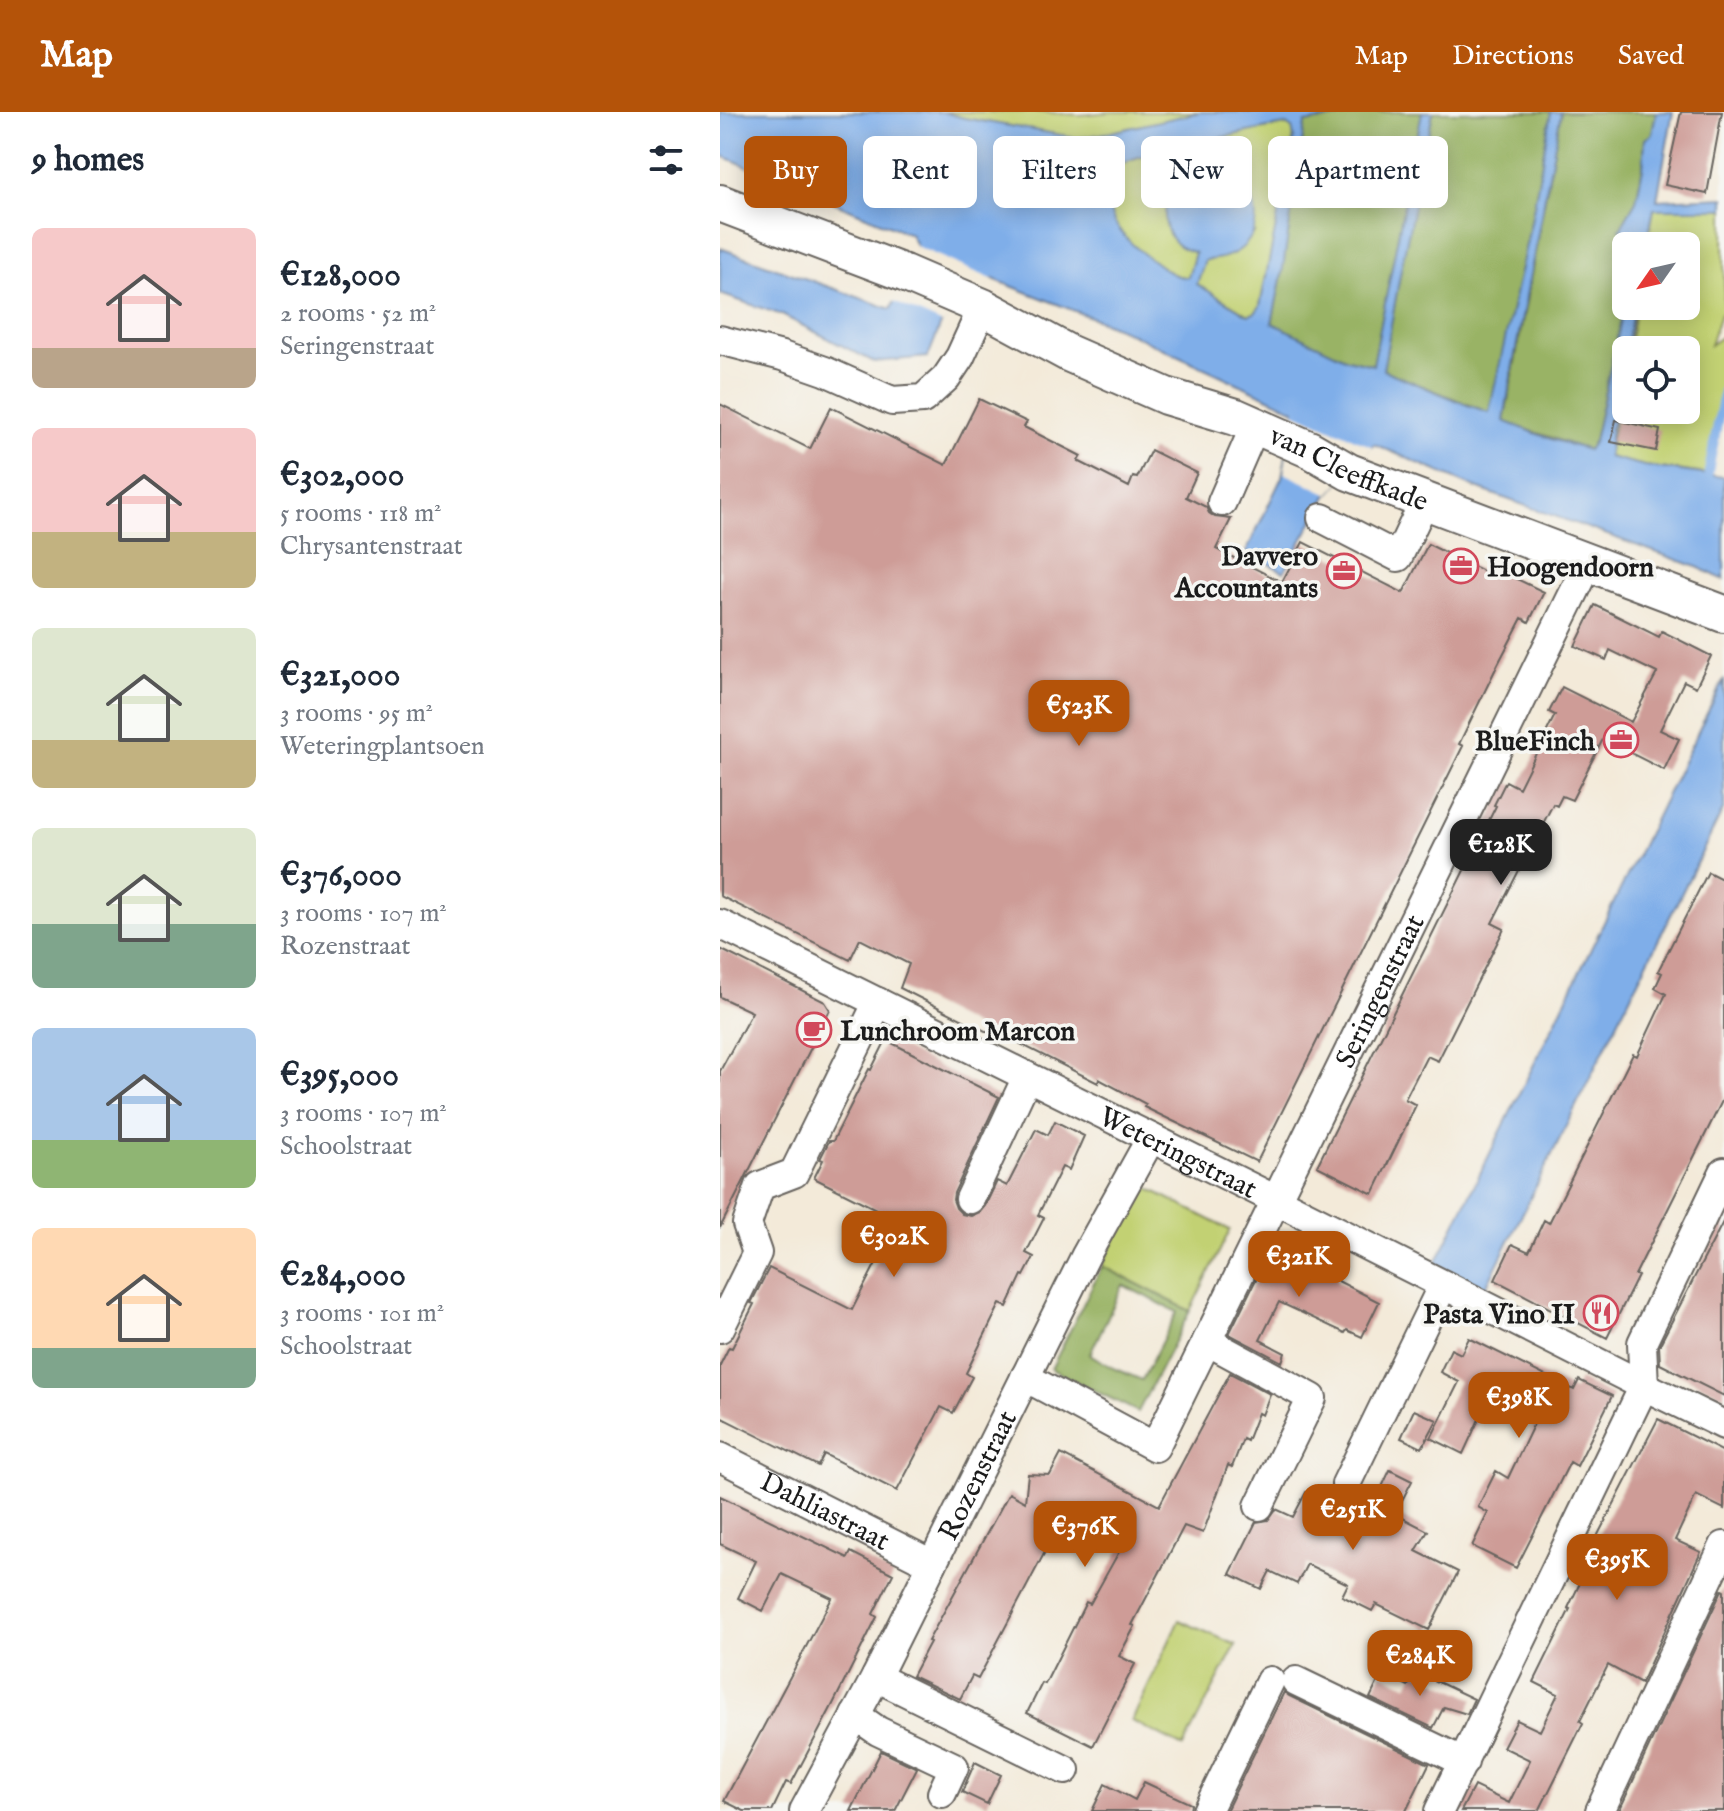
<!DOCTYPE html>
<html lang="en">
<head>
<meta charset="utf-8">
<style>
  body { margin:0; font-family:"IM FELL English",serif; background:#f2f2f3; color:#1f2937; height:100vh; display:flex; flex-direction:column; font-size:30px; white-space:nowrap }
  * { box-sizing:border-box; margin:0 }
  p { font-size:26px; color:#747a83 }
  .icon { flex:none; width:44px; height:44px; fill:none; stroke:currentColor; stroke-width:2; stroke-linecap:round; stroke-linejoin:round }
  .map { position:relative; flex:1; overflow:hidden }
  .sheet { display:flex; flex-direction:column; background:#fff; width:720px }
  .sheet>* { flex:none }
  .hud { position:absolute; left:24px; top:24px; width:760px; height:72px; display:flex; gap:16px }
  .needle { width:52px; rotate:236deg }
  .fabs { position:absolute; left:892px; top:120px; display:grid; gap:16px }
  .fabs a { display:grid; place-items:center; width:88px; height:88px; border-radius:12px; background:#fff; box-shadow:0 4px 20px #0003; font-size:40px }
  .price { position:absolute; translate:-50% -68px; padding:0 18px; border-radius:16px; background:#b45309; color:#fff; font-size:26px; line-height:52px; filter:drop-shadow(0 2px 4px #0008) }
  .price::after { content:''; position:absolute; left:50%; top:48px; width:24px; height:18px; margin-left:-12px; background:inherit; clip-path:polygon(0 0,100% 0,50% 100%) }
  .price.on { background:#222; color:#fff }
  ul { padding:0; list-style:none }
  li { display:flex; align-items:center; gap:24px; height:200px; padding:0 32px }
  li span { display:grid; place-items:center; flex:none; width:224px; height:160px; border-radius:12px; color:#555 }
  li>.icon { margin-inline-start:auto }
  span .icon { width:96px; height:96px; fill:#fffc; stroke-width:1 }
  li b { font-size:34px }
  h2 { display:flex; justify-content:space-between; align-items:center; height:96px; padding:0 32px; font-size:34px }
  .tag { padding:0 28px; border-radius:12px; background:#fff; box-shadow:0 4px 20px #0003; font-size:28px; line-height:72px }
  .tag.on { background:#b45309; color:#fff }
  header { display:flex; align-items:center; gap:48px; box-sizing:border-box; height:112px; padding:0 40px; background:#b45309; color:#fff }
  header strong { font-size:38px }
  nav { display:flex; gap:44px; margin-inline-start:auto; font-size:28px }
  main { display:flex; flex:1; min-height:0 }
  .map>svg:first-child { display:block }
</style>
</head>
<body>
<header>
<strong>Map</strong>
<nav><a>Map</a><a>Directions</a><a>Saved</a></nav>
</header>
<main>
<section class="sheet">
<h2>9 homes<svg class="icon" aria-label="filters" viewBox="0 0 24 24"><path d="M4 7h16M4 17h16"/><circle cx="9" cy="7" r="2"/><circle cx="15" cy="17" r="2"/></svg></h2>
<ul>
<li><span style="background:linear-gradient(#f6c9c9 75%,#b9a48a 0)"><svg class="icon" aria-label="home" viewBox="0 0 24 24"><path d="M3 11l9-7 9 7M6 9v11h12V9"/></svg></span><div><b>€128,000</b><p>2 rooms · 52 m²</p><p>Seringenstraat</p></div></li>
<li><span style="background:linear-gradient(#f6c9c9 65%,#c2b280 0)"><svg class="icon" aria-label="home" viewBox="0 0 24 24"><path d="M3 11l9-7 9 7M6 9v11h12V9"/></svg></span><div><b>€302,000</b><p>5 rooms · 118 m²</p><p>Chrysantenstraat</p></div></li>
<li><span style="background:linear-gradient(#dfe7d0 70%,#c2b280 0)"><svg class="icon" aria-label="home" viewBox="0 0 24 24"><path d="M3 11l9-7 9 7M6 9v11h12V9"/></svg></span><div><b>€321,000</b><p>3 rooms · 95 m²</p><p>Weteringplantsoen</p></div></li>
<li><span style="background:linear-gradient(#dfe7d0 60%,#7fa58c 0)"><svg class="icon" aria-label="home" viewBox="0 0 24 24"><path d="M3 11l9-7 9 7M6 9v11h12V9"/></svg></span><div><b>€376,000</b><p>3 rooms · 107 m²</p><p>Rozenstraat</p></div></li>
<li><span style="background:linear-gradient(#a9c7e8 70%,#8fb573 0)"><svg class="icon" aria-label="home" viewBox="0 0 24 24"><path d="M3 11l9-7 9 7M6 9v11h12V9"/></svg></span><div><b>€395,000</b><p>3 rooms · 107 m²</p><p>Schoolstraat</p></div></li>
<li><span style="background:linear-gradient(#ffd9b3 75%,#7fa58c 0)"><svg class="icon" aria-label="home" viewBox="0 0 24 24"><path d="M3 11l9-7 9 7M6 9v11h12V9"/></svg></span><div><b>€284,000</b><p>3 rooms · 101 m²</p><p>Schoolstraat</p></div></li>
</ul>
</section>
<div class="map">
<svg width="1004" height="1699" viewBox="0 0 1004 1699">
  <rect width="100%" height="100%" fill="#f6f6f2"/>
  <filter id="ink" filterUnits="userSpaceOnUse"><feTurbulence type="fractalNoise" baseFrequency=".0125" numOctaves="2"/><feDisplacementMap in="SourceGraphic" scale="16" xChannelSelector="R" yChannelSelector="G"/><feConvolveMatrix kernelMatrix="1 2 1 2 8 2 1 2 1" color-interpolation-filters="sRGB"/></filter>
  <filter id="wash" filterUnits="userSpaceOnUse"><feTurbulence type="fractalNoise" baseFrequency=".006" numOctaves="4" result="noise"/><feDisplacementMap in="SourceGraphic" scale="32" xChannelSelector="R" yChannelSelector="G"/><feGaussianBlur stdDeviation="1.8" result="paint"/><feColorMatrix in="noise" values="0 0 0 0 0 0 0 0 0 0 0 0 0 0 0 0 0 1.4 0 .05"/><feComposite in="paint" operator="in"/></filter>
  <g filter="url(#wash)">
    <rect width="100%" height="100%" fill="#f3ead9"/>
    <path fill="#c2d173" stroke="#6f7648" stroke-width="2" d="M223,0H318L359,3L391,0H480L387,21L358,26L244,6Z
      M566,13L572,16L574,25L540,194L535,201L529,203L477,172L485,148C509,147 518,139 534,121L463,136L473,139L475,141L468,165C455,166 446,158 436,151C409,133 381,108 389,73C390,67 391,60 395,56C403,48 424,44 435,41C478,30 522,20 566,13Z
      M934,97H1004V201L1000,203L990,233L1004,223V269L988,362L925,354L888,345L906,249V298H966V238H908L916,194H966V134H927Z
      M422,1073L510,1118L470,1199L382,1154Z
      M459,1508L516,1533L463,1635L412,1609Z"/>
    <path fill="#99b365" stroke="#5a6840" stroke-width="2" fill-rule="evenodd" d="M650,0H702L653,253L627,247L552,212L562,162L585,11Z
      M713,0H831L811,110L770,301L663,258L681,157Z
      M841,0H936L932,23L925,27L923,56L916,89L900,117L913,125L917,134H906V186L874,329L868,338L784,310Z
      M382,1154L470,1199L418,1300L331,1257ZM403,1173L457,1200L422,1268L393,1256L370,1242Z"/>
    <path fill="#7faee9" stroke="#4e6582" stroke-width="2" fill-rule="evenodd" d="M0,0H223L244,6L358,26L387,21L480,0H650L585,11L562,162L552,211L627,247L653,253L702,0H713L681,157L663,258L750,294L769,300L811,110L831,0H841L792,258L784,309L828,326L868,338L874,329L906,186V194H914L891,317L888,345L925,354L1004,365V468L977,455L756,376L654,332L607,384L564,460L526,440L562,365L575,298L401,217L273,167L221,212L208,245L154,250L62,203L0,182V136L171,197L197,135L190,122L0,43ZM566,13L572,16L574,25L540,194L535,201L528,203L477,172L485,148C575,145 531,22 462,69C442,83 438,118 459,134C464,138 470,138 475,141L468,165C455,166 445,158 435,150C407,131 381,107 390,70C391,63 391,58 397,54C414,44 437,40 456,36C493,27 529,19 566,13Z
      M936,0H953L937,88L1004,85V97H934L926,134H917L913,125L900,117L916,89L923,56L925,27L932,22Z
      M1004,567V696L764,1179L713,1157Z"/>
    <path fill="#f3ead9" d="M196,134L274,168L223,212L172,189Z
      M574,300L653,335L609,382L564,361Z"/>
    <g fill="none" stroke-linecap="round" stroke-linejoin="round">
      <path stroke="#7faee9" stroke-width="9" d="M988,362L1004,278"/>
    </g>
    <g id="blocks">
      <path fill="#ce9c97" d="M961,0H1002L987,82L945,73Z
        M259,287L307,310L304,315L361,344L358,349L409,375L413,365L417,366L431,338L477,361L466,385L486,395L489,401L495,405L511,407L496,437L562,470L583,430L683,481L708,432L777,466L780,459L824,480L809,510L802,506L778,552L739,632L743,634L537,1050L424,995L426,992L379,967L378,971L279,921L277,925L180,876L189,852L140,827L130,848L0,784V292L90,337L111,295L226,353Z
        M896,308L940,318L936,339L891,330Z
        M875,493L939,525L942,519L991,544L976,575L964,569L940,618L959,627L944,658L883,627L852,688L842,684L837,694L833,692L772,811L784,817L718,949L707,944L685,987L696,993L653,1082L597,1054L776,694L774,693L786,669L799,676L835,603L829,600L842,575L911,610L937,561L890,538L886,548L855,534Z
        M988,760L1004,768V985L915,1163L918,1164L887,1226L775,1168L792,1132L809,1140L824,1108L829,1111L913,942L917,944L946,882L935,876L942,861L938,859Z
        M0,837L105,890L110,898L0,1116V959L32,900L0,885Z
        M166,928L279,985L234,1081L233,1088L236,1096L242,1102L251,1104L260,1100L265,1094L277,1069L287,1074L316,1017L328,1023L335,1009L364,1024L349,1058L342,1055L318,1103L324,1106L306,1141L314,1145L304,1164L302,1163L287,1195L280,1192L246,1261L252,1265L233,1301L221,1295L177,1379L104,1342L98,1354L0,1305V1253L9,1235L12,1236L34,1192L31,1191L49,1156L132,1198L178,1108L94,1066L103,1048L100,1047L109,1029H113L149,957L151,958Z
        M1004,1108V1284L940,1252L939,1234Z
        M573,1128L577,1145L617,1165L618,1169L659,1190L642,1225L627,1218L625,1221L559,1190L540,1228L565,1241L562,1250L509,1222L552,1135Z
        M749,1226L854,1278L859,1268L892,1284L857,1354L850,1350L796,1456L752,1434L768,1401L758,1395L776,1359L788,1366L818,1303L771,1281L743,1342L711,1326L739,1270L720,1260L731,1237L741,1242Z
        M510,1261L550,1282L542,1303L538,1301L527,1329L523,1327L512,1355L508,1353L483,1421L464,1414L412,1513L415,1514L399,1544L415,1552L373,1634L307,1601L322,1571L325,1572L366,1490L370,1492L405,1429L347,1398L258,1567L252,1564L240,1587L192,1564L210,1530L208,1529L289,1381L305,1390L308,1362L330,1363L341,1342L439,1394Z
        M694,1298L717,1308L702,1336L681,1326Z
        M938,1307L1004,1340V1397L976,1383L955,1428L981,1440L921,1571L888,1553L860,1609L863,1611L819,1699H741L754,1674L789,1691L810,1648L783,1635L797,1608L820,1619L838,1582L814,1570L850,1497L848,1496L873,1444L868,1442Z
        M670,1358L692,1369L675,1402L708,1419L696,1439L738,1460L709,1518L656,1492L652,1499L622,1484L628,1472L587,1452L577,1472L550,1459L541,1477L510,1462L536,1410L548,1408L556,1397L573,1405L586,1380L614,1395L618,1387L628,1389L637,1384L654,1392Z
        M0,1384L128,1446L131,1440L173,1462L153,1502L157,1505L111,1596L71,1672L66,1670L52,1699H24L4,1689L112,1486L62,1462L43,1499L18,1486L36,1449L0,1432Z
        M1002,1478L1004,1479V1699H899Z
        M695,1559L754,1587L747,1602L724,1595L713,1616L650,1586L662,1561L688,1574Z
        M564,1580L569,1584L709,1652L686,1699H506Z
        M161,1639L197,1656L175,1699H131Z
        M255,1650L281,1663L267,1692L242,1680Z
        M424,1670L471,1692L470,1699H372L385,1672L415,1688Z"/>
    </g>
  </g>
  <g filter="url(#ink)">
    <use href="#blocks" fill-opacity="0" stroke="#67645e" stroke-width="2"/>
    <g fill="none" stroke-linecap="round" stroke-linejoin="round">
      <g stroke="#67645e" stroke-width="32">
        <g id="minor">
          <path d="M0,228L62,244L105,259L172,289L203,287L226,266L240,245L263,195"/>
          <path d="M502,390L535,314"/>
          <path d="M602,406L678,445L704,390"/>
          <path id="s1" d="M0,812L556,1088L924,1274L1004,1313"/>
          <path d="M250,1087L307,965"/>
          <path d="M0,1216L37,1141L27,1112L40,1074L74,1061L158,890"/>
          <path d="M487,1229L592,1286L539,1394"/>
          <path id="s2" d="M305,1265L435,1335L868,452"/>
          <path id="s3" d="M0,1345L212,1452"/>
          <path d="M626,1372L723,1173"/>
          <path d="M156,1565L345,1658"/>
          <path d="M576,1569L744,1650"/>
          <path d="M135,1603L158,1619L234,1655L222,1681"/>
          <path id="s4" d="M84,1699L156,1565L366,1143L431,1026"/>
          <path d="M487,1699L550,1569"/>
          <path d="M719,1699L924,1274L922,1231L1004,1060"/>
          <path d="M880,1699L1004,1434"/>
        </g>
      </g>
      <g stroke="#67645e" stroke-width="40">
        <g id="major">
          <path id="s5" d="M0,91L184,161L263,195L348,241L446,284L516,305L591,338L629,360L1004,502"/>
        </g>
      </g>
      <use href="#minor" stroke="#fff" stroke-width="28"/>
      <use href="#major" stroke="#fff" stroke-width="36"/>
    </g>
  </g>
  <defs>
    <g id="office-ring" transform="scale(1.8)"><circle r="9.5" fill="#f6f6f2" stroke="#d1495b" stroke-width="1.5"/><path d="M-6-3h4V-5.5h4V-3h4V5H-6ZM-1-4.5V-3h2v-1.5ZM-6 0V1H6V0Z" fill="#d1495b"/></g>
    <g id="cafe-ring" transform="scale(1.8)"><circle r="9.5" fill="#f6f6f2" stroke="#d1495b" stroke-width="1.5"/><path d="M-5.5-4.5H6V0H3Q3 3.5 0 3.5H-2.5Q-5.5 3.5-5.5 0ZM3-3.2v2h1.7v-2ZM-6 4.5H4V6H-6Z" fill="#d1495b"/></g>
    <g id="restaurant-ring" transform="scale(1.8)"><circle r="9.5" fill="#f6f6f2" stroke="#d1495b" stroke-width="1.5"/><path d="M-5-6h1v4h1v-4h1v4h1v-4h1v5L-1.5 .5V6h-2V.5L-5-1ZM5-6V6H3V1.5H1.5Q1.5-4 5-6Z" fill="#d1495b"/></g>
  </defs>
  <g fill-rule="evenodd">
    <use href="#office-ring" x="741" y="454"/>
    <use href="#office-ring" x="624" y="459"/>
    <use href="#office-ring" x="901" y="628"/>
    <use href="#cafe-ring" x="94" y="918"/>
    <use href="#restaurant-ring" x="881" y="1201"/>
  </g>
  <g text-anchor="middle" stroke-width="7" stroke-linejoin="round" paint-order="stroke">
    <g font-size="28" fill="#1c1c1c" stroke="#f6f6f2">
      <text dy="10" stroke="none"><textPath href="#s5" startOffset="684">van Cleeffkade</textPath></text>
      <text dy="10" stroke="none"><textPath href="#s2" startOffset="656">Seringenstraat</textPath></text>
      <text dy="10" stroke="none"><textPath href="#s1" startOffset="512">Weteringstraat</textPath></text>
      <text dy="10" stroke="none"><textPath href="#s4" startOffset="378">Rozenstraat</textPath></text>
      <text dy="10" stroke="none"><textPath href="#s3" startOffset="118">Dahliastraat</textPath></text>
    </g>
    <g font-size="28" font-weight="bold" fill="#1c1c1c" stroke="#f6f6f2" text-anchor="end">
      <text x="598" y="453">Davvero<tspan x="598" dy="32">Accountants</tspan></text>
      <text x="767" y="464" text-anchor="start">Hoogendoorn</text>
      <text x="875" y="638">BlueFinch</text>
      <text x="120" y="928" text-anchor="start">Lunchroom Marcon</text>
      <text x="855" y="1211">Pasta Vino II</text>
    </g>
  </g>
</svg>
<div class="fabs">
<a><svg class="needle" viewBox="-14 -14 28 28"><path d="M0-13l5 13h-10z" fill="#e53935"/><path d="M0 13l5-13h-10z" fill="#747a83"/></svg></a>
<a><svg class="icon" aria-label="locate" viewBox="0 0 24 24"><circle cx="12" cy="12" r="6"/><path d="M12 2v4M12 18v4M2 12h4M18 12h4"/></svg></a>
</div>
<b class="price" style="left:359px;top:636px">€523K</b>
<b class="price on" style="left:781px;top:775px">€128K</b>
<b class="price" style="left:174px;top:1167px">€302K</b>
<b class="price" style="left:579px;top:1187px">€321K</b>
<b class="price" style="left:799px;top:1328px">€398K</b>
<b class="price" style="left:633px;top:1440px">€251K</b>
<b class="price" style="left:365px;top:1457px">€376K</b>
<b class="price" style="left:897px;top:1490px">€395K</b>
<b class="price" style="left:700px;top:1586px">€284K</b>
<div class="hud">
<a class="tag on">Buy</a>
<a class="tag">Rent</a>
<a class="tag">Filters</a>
<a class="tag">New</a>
<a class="tag">Apartment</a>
</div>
</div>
</main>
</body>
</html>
